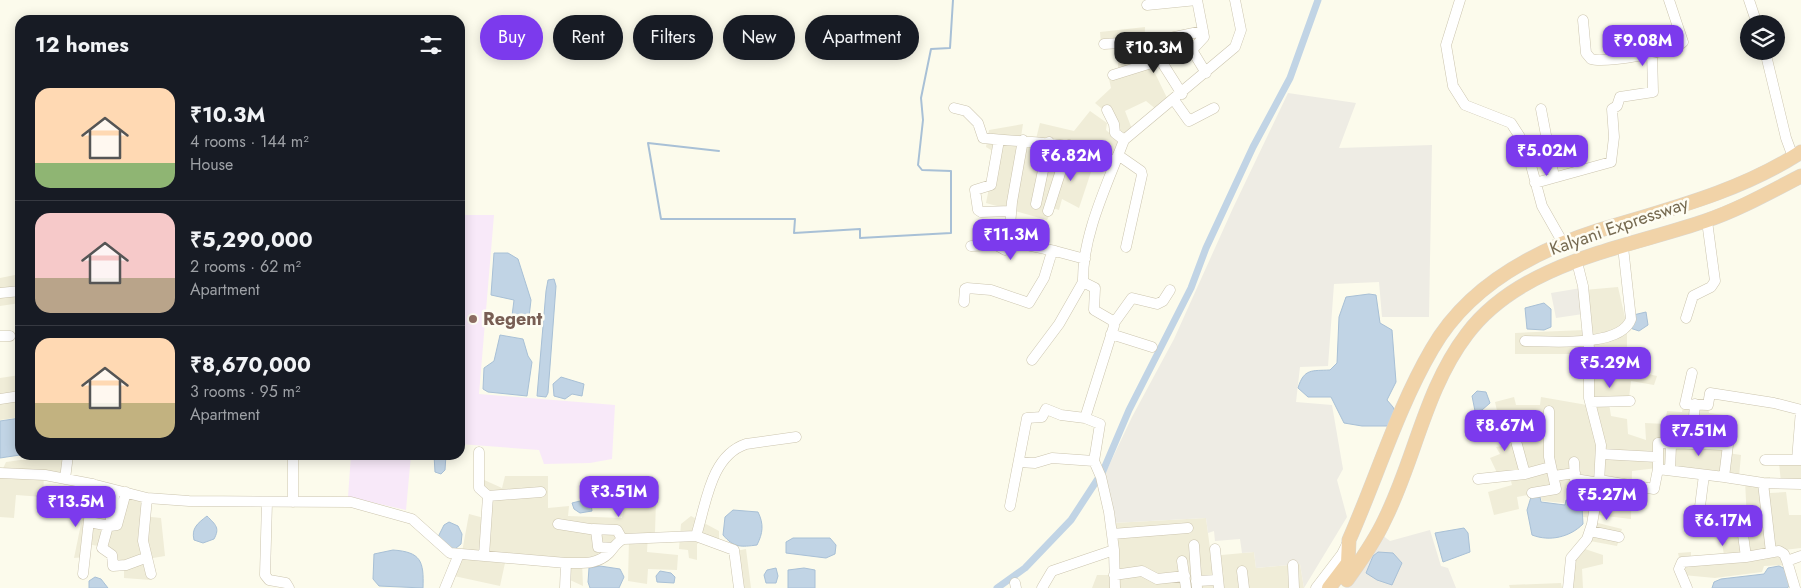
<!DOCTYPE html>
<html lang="en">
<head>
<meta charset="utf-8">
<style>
  body { margin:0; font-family:Jost,sans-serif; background:#20242c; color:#f1f3f6; height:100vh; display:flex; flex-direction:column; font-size:19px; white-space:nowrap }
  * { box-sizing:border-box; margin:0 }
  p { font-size:16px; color:#9ea1a6 }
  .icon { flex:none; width:28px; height:28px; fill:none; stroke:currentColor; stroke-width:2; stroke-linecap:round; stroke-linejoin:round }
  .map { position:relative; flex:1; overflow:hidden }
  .sheet { position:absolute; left:15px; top:15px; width:450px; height:445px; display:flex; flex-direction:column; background:#171b24; border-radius:15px; box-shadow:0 2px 12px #0003 }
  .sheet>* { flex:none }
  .hud { position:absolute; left:480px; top:15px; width:475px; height:45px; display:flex; gap:10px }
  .buttons { position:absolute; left:1740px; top:15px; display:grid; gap:10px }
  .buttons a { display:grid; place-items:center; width:45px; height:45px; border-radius:50%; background:#171b24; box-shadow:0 2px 12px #0003; font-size:25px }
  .price { position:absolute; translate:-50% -42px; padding:0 11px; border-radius:10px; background:#7c3aed; color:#fff; font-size:16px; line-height:32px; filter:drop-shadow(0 1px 2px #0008) }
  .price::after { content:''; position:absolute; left:50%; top:30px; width:15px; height:11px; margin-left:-8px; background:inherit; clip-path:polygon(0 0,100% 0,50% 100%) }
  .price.on { background:#222; color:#fff }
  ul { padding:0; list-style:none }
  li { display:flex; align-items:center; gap:15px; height:125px; padding:0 20px }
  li+li { border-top:1px solid #363941 }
  li span { display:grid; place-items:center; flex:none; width:140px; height:100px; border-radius:15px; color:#555 }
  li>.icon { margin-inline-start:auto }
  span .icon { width:60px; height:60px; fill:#fffc; stroke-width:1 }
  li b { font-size:21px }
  h2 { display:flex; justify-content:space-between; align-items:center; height:60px; padding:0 20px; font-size:21px }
  .tag { padding:0 18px; border-radius:22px; background:#171b24; box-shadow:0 2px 12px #0003; font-size:18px; line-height:45px }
  .tag.on { background:#7c3aed; color:#fff }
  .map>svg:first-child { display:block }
</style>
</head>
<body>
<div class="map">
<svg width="1801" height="588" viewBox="0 0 1801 588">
  <rect width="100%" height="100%" fill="#fcfbec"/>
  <path fill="#f0edd8" d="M1145,27L1144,55L1134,58L1136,70L1151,65L1168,100L1157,110L1146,101L1125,111L1132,129L1122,136L1114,119L1095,103L1111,88L1108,74L1118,70V41L1101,43L1100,32Z
    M1090,111L1107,123L1106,130L1119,142L1108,168L1094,163L1079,208L1062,199L1059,210L1053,208L1047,220L986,203L996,153L986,147L989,130L1023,124L1021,137L1036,139L1040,123L1074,131Z
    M20,274V303L0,306V278Z
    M1618,287L1627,326V361L1643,362L1640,372L1657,376L1654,385L1631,381L1629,398L1593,401L1584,290Z
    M1585,330V354H1515V333Z
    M20,375V417L0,420V378Z
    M1514,397L1516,405H1540L1541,397L1587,405L1599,446L1591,518L1583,517L1582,488L1566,487L1564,503L1542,501L1539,493L1517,497L1519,509L1494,515L1488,492L1512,485L1509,474L1499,477L1490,458L1500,454L1496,447L1513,444L1511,435L1503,437L1495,402Z
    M1609,403L1611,416L1627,419L1628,434L1646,440L1645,423L1665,424L1667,411L1682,412L1683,406L1708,408L1709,413L1731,416L1728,453L1741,455L1739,477L1657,468L1632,471L1631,519L1597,515L1600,489L1593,404Z
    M43,455H66L64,477L44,474L43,497L16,495L14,518L0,517V475L6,462L42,457Z
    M1779,463H1801V482H1781Z
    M505,476H548V508L569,506L568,516L622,518L625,501L656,500L655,533H648L647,552L678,555L677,570L648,569L647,584L628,581L629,539L601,546L596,561L582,562L583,586L570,580V560L490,554L488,521L490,499L480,488L482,479L502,488Z
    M1770,477V493L1786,492L1789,515H1801V548L1784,550L1788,565L1764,566L1762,572L1715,578L1683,575L1678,553L1691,552V563L1725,562L1720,529L1747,521L1745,480Z
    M82,487L143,500L142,516L161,518L165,556L147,559L151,580L124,578V570L110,568L112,549L88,544L85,557L74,558L82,519L76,517Z
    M469,514L484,518L482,561L505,563L500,586L454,576L462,552Z
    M691,516L719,531V540L703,538L697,544V560L689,558L688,550L679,549L681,524Z
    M1206,518L1211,556L1254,552L1256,568L1300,564L1304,588H1117L1113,523Z
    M1594,522L1622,529L1617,546L1590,541Z
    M1582,548L1603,555V564L1582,569L1583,588H1570L1572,559Z
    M746,549L751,588H741L736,551Z
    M1097,575H1112V588H1092Z
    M1561,583L1562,588H1510L1509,585Z"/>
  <path fill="#eeece4" d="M1288,93L1356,103L1339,148L1432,145L1429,317H1382L1379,282L1334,284L1328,366L1300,367L1296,402L1332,405L1343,469L1337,480L1347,517L1304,588L1300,564L1256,568L1254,552L1242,553L1240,539L1215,541L1214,531L1208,533L1206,518L1113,523L1104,476L1132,417L1174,339L1233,208Z
    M1581,288L1583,314L1556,318L1551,293Z
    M1430,530L1441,566L1448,568L1456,588H1345L1378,532L1390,541Z"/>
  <path fill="#f8e9f9" d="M460,215H494L479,394L615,405L612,459L590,463L544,464L539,450L460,444Z
    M351,455H411L406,510L348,497Z"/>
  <path fill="#c1d4e5" stroke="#a8c0d6" d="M494,253H508L518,259L531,300L529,317L512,316L514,300L491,295Z
    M554,279L556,286L548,393L546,397L537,396L546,291L548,280Z
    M1369,294L1376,295L1380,323L1392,330L1396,382L1387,400L1393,407L1397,417L1393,426H1362L1344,423L1331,397H1308L1298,388C1304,368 1312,371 1330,370L1337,363L1339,317L1346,297Z
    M1544,303L1551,309V327L1544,330L1527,329L1525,308Z
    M1646,312L1648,325L1639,331L1630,328L1629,316Z
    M500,335L523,339L528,356L532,362L527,396L488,392L483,389L484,368L494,361Z
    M561,377L584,384L582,396L572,394L565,399L554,396L553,384Z
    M1477,391L1486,392L1490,403L1482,410L1475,411L1472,396Z
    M20,418V455L0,458V421Z
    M434,455H446L445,470L441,474L435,472Z
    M1531,497H1540L1541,502L1565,505L1566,500L1582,506L1583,524C1570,537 1550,542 1532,535L1527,510Z
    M584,500L591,503L592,511L580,513L574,509L572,503Z
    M733,510L758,512C764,524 763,533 757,545C741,547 734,548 723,535L725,517Z
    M207,516C216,525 220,528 214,539L203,543L194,540C191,528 198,523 207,516Z
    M449,522L458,526L462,534L461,544L455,549L445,547L438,537L444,525Z
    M1464,528L1468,533L1470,552L1443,562L1435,533Z
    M793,538H830L836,545L835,554L826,558L786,553V542Z
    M393,550C421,552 424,561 423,588L379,586L373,579L374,554Z
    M1378,552L1393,553L1402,563L1392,585L1377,580L1366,573L1373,556Z
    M600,566L620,569L624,577L619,588H590L588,582L589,568Z
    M1779,566L1792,572L1791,585L1787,588H1712L1714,582L1721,579L1764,574L1768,568Z
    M776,568L778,576L776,583H766L764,575L767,570Z
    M804,568L815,570V588H788V570Z
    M660,571L671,573L675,577L674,583L657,582L656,576Z
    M95,577L101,579L108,588H89V581Z"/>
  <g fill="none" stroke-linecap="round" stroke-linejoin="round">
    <path stroke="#a8c0d6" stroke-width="2" d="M719,151L648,143L661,219H795L794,233L860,229V238L951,233V171L922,170L918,165L923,120L921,98L931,49L950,48L953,0"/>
    <path stroke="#c1d4e5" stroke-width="7" d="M997,588L1025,568L1071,520L1103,471L1129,410L1191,288L1206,248L1253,147L1290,78L1318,0"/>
    <g stroke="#ccc5af" stroke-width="11">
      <path id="minor" d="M1460,0L1446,45L1453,86L1465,105L1511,123L1520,137L1529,158L1542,206L1563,243
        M1749,0L1757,24
        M1583,20L1586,53L1591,59C1604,63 1674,52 1683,42L1669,0
        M1203,31L1204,37L1192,50L1206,73
        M1156,41L1163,64L1182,94
        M1104,44L1156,41L1203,31L1197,0L1147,5
        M1765,51L1786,138L1793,157
        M1113,75L1161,60
        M1174,100L1189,121L1214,108
        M954,108L966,111L978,123L983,138C1035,144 1065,139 1115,161
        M1541,109L1554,177
        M1107,110L1114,124L1115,133L1124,140C1108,183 1082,235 1083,282L1095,288L1094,310L1113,321L1114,326L1085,418L1100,424L1094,461L1101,477L1109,512L1114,550L1115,588
        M999,140L991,185L975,190L978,210L981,212L1011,211
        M1124,140L1235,47L1241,30L1235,0
        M1118,155L1141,171L1142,175L1126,247
        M1535,183L1611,162L1614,137L1612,109L1617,106L1620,97L1653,92L1652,52
        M1036,204L1049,142
        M1048,211L1069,145
        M971,246L996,245L1005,250L1017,243L1055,251
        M1008,249L1012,202L1023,140
        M0,293L20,291
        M964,302L965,289L967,288L991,290L1029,303L1044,278L1051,255L1055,251L1085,259
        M1686,318L1693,296L1711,287L1715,281L1707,221
        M1114,323L1132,298L1157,304L1163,301L1170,290
        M1111,334L1152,347
        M0,336H10
        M1525,341C1550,341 1621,348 1631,319L1623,247
        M1032,360L1059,324L1083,282
        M1692,373L1685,404L1708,405L1710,393L1774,403L1801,410
        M0,399L20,396
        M1590,402L1630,401
        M1511,423L1525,474
        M1658,443L1728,445L1724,477L1658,469Z
        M1692,444L1695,404
        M479,452V488L488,496
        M1601,454L1657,457
        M293,455V502
        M1765,460H1801
        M1797,460L1801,410
        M1019,462L1035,463L1052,458L1094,461
        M1574,462L1575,479L1599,483
        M1670,470L1671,445
        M0,473L45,475L92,484L147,498L189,501L351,502L412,519L450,553L566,563L565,588
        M1554,476L1575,473
        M1724,477L1763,483L1801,484
        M65,479L68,455
        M1478,479L1525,474L1550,467
        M1599,480L1654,489L1658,469
        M1763,483L1771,552
        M1532,493L1556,489L1549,457V411
        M147,498L143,541L151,574
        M267,502L265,575L269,580L286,583L289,588
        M1010,506L1027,418L1042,417L1046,409L1061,415L1085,418
        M1741,520L1746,557
        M89,522L110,526L117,525L126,492
        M558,524L596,530L598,547L613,548
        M108,526L102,548L112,555L113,566L126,565L145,558
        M110,526L115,490
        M593,529L617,530L622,539
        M1697,530L1704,475
        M1590,531L1619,537
        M1112,534L1188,528
        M696,536C706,505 710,456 746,444L796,437
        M1194,545L1197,588
        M1215,549L1219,588
        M484,556L488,496L541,492
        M1182,561L1186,588
        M1787,561L1795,588
        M566,563C582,563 597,565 609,553C614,548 617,541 624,539L696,536L734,550L739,588
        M1293,565L1294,588
        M1242,571L1244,588
        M83,574L93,484
        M1114,575L1142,571L1157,579L1185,576
        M1196,581L1218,580
        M1015,583L1016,588
        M445,588L459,554
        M1042,588L1052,571L1114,550
        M1316,588L1342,554L1347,544
        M1568,588L1571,558L1587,539L1592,524L1599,483L1601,445L1589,398V348L1583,286L1577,262
        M1687,588L1679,569L1682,562L1746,557L1779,551L1784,554L1787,561L1801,556"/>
    </g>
    <g stroke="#dbd8d2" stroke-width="15">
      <path id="highway" d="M1347,580C1361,560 1375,541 1385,519C1415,459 1425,389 1467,334C1521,262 1626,248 1705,221C1738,210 1770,192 1801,176
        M1329,588L1348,563L1349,540C1377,477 1397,409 1432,349C1467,288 1532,252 1597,231C1666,210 1740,192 1801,152"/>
    </g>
    <use href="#minor" stroke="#fff" stroke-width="10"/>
    <use href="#highway" stroke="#f1d3a8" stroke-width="14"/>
  </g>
  <circle fill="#8d6e63" stroke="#fefdf3" stroke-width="2" cx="473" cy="319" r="5"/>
  <g text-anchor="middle" stroke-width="5" stroke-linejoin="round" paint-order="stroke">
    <g font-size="18" fill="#766a50" stroke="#fefdf3">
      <text transform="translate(1619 226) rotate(-19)" y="6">Kalyani Expressway</text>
    </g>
    <g font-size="18" font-weight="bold" fill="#785e54" stroke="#fefdf3" text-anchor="start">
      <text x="483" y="325">Regent</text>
    </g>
  </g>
</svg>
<div class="buttons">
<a><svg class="icon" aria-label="layers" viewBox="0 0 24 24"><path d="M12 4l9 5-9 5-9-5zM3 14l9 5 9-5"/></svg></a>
</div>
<b class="price" style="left:1643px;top:67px">₹9.08M</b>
<b class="price on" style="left:1154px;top:74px">₹10.3M</b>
<b class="price" style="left:1547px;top:177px">₹5.02M</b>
<b class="price" style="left:1071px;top:182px">₹6.82M</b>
<b class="price" style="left:1011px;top:261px">₹11.3M</b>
<b class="price" style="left:1610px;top:389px">₹5.29M</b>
<b class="price" style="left:1505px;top:452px">₹8.67M</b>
<b class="price" style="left:1699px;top:457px">₹7.51M</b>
<b class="price" style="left:619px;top:518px">₹3.51M</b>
<b class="price" style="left:1607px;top:521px">₹5.27M</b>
<b class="price" style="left:76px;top:528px">₹13.5M</b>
<b class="price" style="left:1723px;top:547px">₹6.17M</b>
<div class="hud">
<a class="tag on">Buy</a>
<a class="tag">Rent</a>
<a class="tag">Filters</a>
<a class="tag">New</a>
<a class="tag">Apartment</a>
</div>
<section class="sheet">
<h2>12 homes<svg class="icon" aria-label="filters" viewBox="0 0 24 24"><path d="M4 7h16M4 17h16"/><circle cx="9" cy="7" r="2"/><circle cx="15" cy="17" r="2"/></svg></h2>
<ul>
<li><span style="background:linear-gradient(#ffd9b3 75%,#8fb573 0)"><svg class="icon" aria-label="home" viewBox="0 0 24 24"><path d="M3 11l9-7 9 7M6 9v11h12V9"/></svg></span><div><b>₹10.3M</b><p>4 rooms · 144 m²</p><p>House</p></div></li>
<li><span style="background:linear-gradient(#f6c9c9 65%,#b9a48a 0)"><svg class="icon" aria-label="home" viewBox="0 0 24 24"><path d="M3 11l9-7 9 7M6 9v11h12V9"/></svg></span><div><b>₹5,290,000</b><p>2 rooms · 62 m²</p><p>Apartment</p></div></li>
<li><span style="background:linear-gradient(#ffd9b3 65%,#c2b280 0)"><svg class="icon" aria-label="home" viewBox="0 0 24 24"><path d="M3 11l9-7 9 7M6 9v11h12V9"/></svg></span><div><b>₹8,670,000</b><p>3 rooms · 95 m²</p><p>Apartment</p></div></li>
</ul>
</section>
</div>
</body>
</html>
